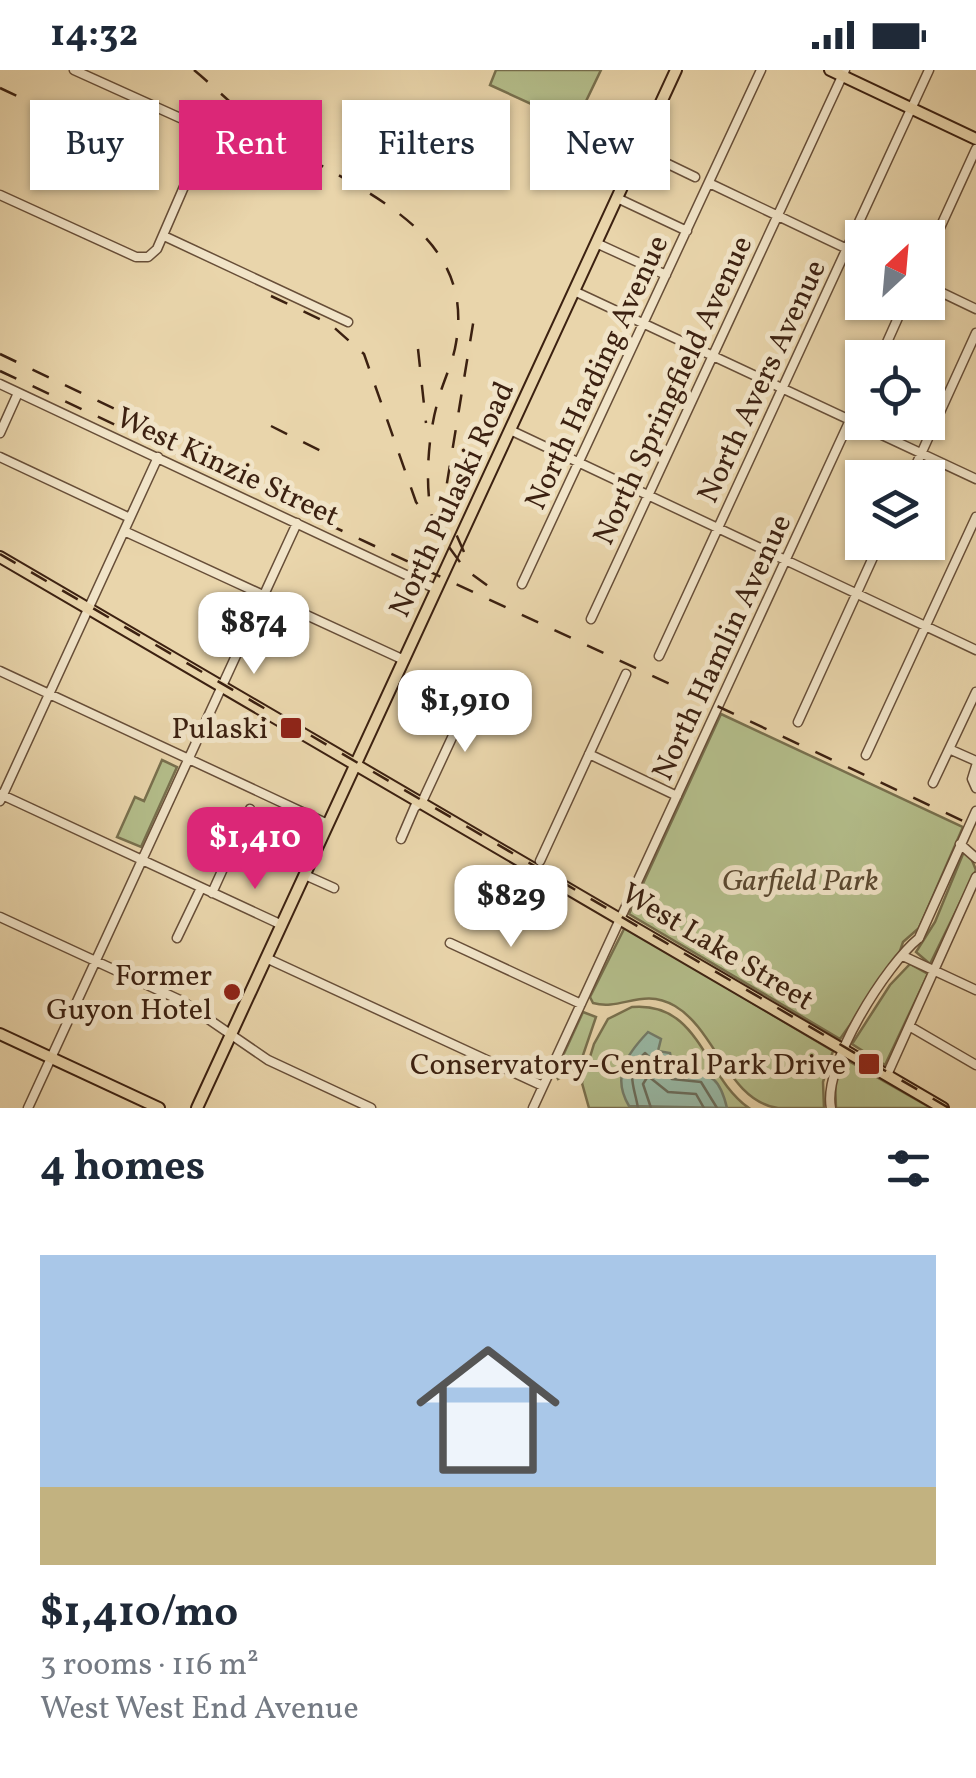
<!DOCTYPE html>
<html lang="en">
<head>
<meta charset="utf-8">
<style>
  body { margin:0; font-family:Vollkorn,serif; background:#f6f6f7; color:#1f2937; height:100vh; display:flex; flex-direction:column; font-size:38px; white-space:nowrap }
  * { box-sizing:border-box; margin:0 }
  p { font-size:32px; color:#747a83 }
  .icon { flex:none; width:55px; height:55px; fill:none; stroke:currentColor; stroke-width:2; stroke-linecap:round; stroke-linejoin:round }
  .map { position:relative; height:1038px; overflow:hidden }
  .details { display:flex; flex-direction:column; background:#fff; flex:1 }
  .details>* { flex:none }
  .guide { position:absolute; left:30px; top:30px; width:918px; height:90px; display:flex; gap:20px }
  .needle { width:65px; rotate:26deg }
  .buttons { position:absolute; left:845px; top:150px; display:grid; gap:20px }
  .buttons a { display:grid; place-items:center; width:100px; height:100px; border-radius:0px; background:#fff; box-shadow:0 2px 8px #0004; font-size:50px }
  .price { position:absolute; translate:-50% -85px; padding:0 22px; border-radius:20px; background:#fff; color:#222; font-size:32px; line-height:65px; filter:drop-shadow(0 2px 5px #0008) }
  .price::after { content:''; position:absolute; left:50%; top:60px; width:30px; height:22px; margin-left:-15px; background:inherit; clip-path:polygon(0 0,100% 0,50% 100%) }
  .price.current { background:#db2777; color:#fff }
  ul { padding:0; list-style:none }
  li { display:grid; align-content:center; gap:20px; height:530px; padding:0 40px }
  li+li { border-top:2px solid #e0e1e3 }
  li span { display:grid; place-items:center; height:310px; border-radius:0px; color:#555 }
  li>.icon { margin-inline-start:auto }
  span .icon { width:180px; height:180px; fill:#fffc; stroke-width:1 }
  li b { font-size:42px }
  h2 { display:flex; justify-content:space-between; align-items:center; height:120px; padding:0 40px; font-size:42px }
  .pill { padding:0 35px; border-radius:0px; background:#fff; box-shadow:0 2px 8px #0004; font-size:35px; line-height:90px }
  .pill.current { background:#db2777; color:#fff }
  .status { display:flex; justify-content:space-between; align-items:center; height:70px; padding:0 50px; background:#fff; direction:ltr }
  .status svg { height:28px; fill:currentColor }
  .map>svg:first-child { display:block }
</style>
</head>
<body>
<div class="status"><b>14:32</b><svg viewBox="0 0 49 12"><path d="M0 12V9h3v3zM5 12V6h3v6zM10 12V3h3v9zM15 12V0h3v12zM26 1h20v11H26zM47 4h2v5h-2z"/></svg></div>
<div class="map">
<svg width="976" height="1038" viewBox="0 0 976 1038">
  <rect width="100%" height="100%" fill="#e9d5ab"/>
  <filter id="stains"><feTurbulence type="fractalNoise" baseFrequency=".002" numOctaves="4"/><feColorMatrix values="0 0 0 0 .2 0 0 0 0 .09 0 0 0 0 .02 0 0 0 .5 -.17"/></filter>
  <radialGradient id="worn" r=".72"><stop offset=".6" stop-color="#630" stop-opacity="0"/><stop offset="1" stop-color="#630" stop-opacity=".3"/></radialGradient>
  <path fill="#b4be8b" stroke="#78704e" stroke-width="2.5" d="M496,0H601L575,54L490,15Z
    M721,644L963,757L919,858L903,872L898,887L840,969L629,844Z
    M162,690L177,697L141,777L117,767L135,727L144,731Z
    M969,783L976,800L930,894L916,882L935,852L963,784Z
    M625,857L833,981L823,1012L824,1038C809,1038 793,1038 778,1038C728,1031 716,960 675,936C642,917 622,941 593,933L590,927Z
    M910,894L928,904L885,995L852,974L890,915Z
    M632,937C700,931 704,1007 749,1038H589L582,1013L594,974L608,949Z
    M583,942L596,947L579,997L558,1009L555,1003Z
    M845,989L931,1038H836L835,1010Z"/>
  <path fill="#98b9a6" stroke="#737c6a" stroke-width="2.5" d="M648,962L661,969L658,981L670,983L673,998C704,1008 717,996 727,1038L629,1036C611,1006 627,984 648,962Z"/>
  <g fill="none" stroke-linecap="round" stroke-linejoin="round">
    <path stroke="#6a6d5c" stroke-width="2.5" d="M638,1038C634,1014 624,1002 645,983L672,1009L701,1012L717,1038
      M651,1038L643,1014L648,1006L668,1022L696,1024L704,1038"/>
    <g stroke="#674e38" stroke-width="11">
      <path id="minor" d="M639,80L695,107
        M709,113L862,186
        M0,125L136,187H148L157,179L206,66L198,56L74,0
        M617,128L687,161
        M164,166L348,252
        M596,173L666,205
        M928,184L976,79
        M928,216L976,239
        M574,221L976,409
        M880,288L905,232
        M0,314L436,519
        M510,360L976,580
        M0,363L18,323
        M0,387L130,448
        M910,408L976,263
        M124,461L404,590
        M522,514L761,0
        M591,549L845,0
        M659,586L929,0
        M0,601L328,754
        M798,652L880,472
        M949,679L976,691
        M589,684L677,726
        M866,685L976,447
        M976,696L972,709L976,718
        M933,713L976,622
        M0,724L282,855
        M0,731L158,387
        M415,737L422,732L469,631
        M401,769L416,734
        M960,774L976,788
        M540,791L626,604
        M305,805L334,818
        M212,823L250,739
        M0,847L182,931L268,990L371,1038
        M177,868L201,818
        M919,868L976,741
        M450,873L581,934
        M903,886L976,920
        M266,888L543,1016
        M909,956L976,995
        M887,1005L976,807
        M28,1038L297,453
        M533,1038L862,324
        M831,1038C822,995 887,894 919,868"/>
    </g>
    <g stroke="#3c2111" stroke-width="14">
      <path id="major" d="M830,0L976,69
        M0,487L943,1038
        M0,964L159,1038
        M197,1038L676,0"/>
    </g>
    <use href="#minor" stroke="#f1e4c8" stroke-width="8"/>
    <use href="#major" stroke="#e9d5ab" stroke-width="10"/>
    <path stroke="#3c2111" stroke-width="2.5" stroke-dasharray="18 18" stroke-linecap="butt" d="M194,0C223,24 250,53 282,73C360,121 476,161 456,273C453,293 443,311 438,331C428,364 424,418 433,451
      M0,18L19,27
      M271,226L330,254L364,284L416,432L465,499L496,522
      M418,279L426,353
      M0,284L241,399
      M0,301L976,757
      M271,356L329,385
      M464,482L449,448L446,419L474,248
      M0,484L949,1038"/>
  </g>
  <g fill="#8f2418" stroke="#f1e4c8" stroke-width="4">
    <rect x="279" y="646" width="24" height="24" rx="5"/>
    <circle cx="232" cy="922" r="10"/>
    <rect x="857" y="982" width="24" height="24" rx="5"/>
  </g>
  <g text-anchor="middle" stroke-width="10" stroke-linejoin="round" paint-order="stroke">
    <g font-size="30" fill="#3c2111" stroke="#f1e4c8">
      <text transform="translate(596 302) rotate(-65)" y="10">North Harding Avenue</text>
      <text transform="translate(761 311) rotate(-65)" y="10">North Avers Avenue</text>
      <text transform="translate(672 320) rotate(-65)" y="10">North Springfield Avenue</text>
      <text transform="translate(228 396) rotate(25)" y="10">West Kinzie Street</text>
      <text transform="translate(451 429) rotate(-65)" y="10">North Pulaski Road</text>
      <text transform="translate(721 577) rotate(-65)" y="10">North Hamlin Avenue</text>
      <text transform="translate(718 876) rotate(31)" y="10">West Lake Street</text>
    </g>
    <g font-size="30" fill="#3c2111" stroke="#f1e4c8" text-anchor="end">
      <text x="268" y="668">Pulaski</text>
      <text x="212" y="915">Former<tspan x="212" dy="34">Guyon Hotel</tspan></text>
      <text x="846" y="1004">Conservatory-Central Park Drive</text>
    </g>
    <g font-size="30" font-style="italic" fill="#5a4830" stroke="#f1e4c8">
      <text x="800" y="820">Garfield Park</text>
    </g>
  </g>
  <rect width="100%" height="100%" filter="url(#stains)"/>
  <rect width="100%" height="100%" fill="url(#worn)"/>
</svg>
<div class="buttons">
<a><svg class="needle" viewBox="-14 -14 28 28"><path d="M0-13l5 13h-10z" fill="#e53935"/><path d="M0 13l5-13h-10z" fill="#747a83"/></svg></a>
<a><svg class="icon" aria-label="locate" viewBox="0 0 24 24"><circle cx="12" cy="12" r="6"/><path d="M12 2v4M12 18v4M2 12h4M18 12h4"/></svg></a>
<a><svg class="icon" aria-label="layers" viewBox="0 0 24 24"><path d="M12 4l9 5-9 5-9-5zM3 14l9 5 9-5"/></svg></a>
</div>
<b class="price" style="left:254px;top:607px">$874</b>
<b class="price" style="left:465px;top:685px">$1,910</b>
<b class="price current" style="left:255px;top:822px">$1,410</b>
<b class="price" style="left:511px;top:880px">$829</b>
<div class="guide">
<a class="pill">Buy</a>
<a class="pill current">Rent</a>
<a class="pill">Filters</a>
<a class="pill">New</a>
</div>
</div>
<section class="details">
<h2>4 homes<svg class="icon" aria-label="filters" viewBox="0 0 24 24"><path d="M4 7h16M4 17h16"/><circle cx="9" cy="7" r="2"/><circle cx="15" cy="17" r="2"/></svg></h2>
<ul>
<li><span style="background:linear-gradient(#a9c7e8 75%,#c2b280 0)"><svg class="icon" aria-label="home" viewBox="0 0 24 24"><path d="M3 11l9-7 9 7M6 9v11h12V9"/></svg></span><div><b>$1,410/mo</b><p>3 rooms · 116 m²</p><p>West West End Avenue</p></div></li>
</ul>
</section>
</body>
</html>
